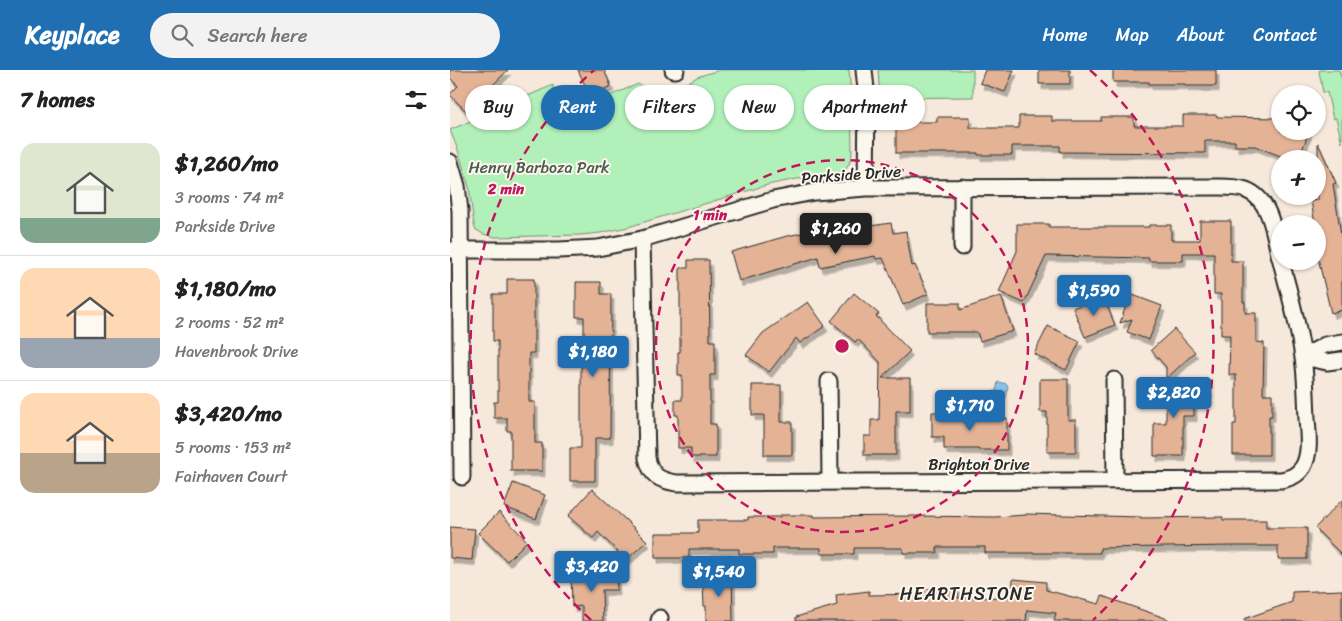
<!DOCTYPE html>
<html lang="en">
<head>
<meta charset="utf-8">
<style>
  body { margin:0; font-family:Sriracha,sans-serif; background:#f2f2f2; color:#222; height:100vh; display:flex; flex-direction:column; font-size:19px; white-space:nowrap }
  * { box-sizing:border-box; margin:0 }
  p { font-size:16px; color:#767676 }
  .icon { flex:none; width:28px; height:28px; fill:none; stroke:currentColor; stroke-width:2; stroke-linecap:round; stroke-linejoin:round }
  .map { position:relative; flex:1; overflow:hidden }
  .sheet { display:flex; flex-direction:column; background:#fff; width:450px }
  .sheet>* { flex:none }
  .top-card { position:absolute; left:15px; top:15px; width:475px; height:45px; display:flex; gap:10px }
  .controls { position:absolute; left:821px; top:15px; display:grid; gap:10px }
  .controls a { display:grid; place-items:center; width:55px; height:55px; border-radius:50%; background:#fff; box-shadow:0 1px 4px #0004; font-size:25px }
  .price { position:absolute; translate:-50% -42px; padding:0 11px; border-radius:5px; background:#1f6fb2; color:#fff; font-size:16px; line-height:32px; filter:drop-shadow(0 1px 2px #0008) }
  .price::after { content:''; position:absolute; left:50%; top:30px; width:15px; height:11px; margin-left:-8px; background:inherit; clip-path:polygon(0 0,100% 0,50% 100%) }
  .price.active { background:#222; color:#fff }
  ul { padding:0; list-style:none }
  li { display:flex; align-items:center; gap:15px; height:125px; padding:0 20px }
  li+li { border-top:1px solid #e0e0e0 }
  li span { display:grid; place-items:center; flex:none; width:140px; height:100px; border-radius:15px; color:#555 }
  li>.icon { margin-inline-start:auto }
  span .icon { width:60px; height:60px; fill:#fffc; stroke-width:1 }
  li b { font-size:21px }
  h2 { display:flex; justify-content:space-between; align-items:center; height:60px; padding:0 20px; font-size:21px }
  .pill { padding:0 18px; border-radius:22px; background:#fff; box-shadow:0 1px 4px #0004; font-size:18px; line-height:45px }
  .pill.active { background:#1f6fb2; color:#fff }
  header { display:flex; align-items:center; gap:30px; box-sizing:border-box; height:70px; padding:0 25px; background:#1f6fb2; color:#fff }
  header strong { font-size:24px }
  nav { display:flex; gap:28px; margin-inline-start:auto; font-size:18px }
  .search { width:350px; height:45px; background:#f2f2f2; display:flex; align-items:center; gap:12px; box-sizing:border-box; padding:0 18px; border-radius:28px; color:#767676; font-size:19px }
  main { display:flex; flex:1; min-height:0 }
  .map>svg:first-child { display:block }
</style>
</head>
<body>
<header>
<strong>Keyplace</strong>
<div class="search"><svg class="icon" aria-label="search" viewBox="0 0 24 24"><circle cx="10" cy="10" r="6"/><path d="M15 15l6 6"/></svg>Search here</div>
<nav><a>Home</a><a>Map</a><a>About</a><a>Contact</a></nav>
</header>
<main>
<section class="sheet">
<h2>7 homes<svg class="icon" aria-label="filters" viewBox="0 0 24 24"><path d="M4 7h16M4 17h16"/><circle cx="9" cy="7" r="2"/><circle cx="15" cy="17" r="2"/></svg></h2>
<ul>
<li><span style="background:linear-gradient(#dfe7d0 75%,#7fa58c 0)"><svg class="icon" aria-label="home" viewBox="0 0 24 24"><path d="M3 11l9-7 9 7M6 9v11h12V9"/></svg></span><div><b>$1,260/mo</b><p>3 rooms · 74 m²</p><p>Parkside Drive</p></div></li>
<li><span style="background:linear-gradient(#ffd9b3 70%,#9aa5b1 0)"><svg class="icon" aria-label="home" viewBox="0 0 24 24"><path d="M3 11l9-7 9 7M6 9v11h12V9"/></svg></span><div><b>$1,180/mo</b><p>2 rooms · 52 m²</p><p>Havenbrook Drive</p></div></li>
<li><span style="background:linear-gradient(#ffd9b3 60%,#b9a48a 0)"><svg class="icon" aria-label="home" viewBox="0 0 24 24"><path d="M3 11l9-7 9 7M6 9v11h12V9"/></svg></span><div><b>$3,420/mo</b><p>5 rooms · 153 m²</p><p>Fairhaven Court</p></div></li>
</ul>
</section>
<div class="map">
<svg width="892" height="551" viewBox="0 0 892 551">
  <defs>
    <filter id="shadow"><feDropShadow dx="3" dy="5.5" stdDeviation="0" flood-color="#0004"/></filter>
  </defs>
  <rect width="100%" height="100%" fill="#f6e9db"/>
  <filter id="ink" filterUnits="userSpaceOnUse"><feTurbulence type="fractalNoise" baseFrequency=".02" numOctaves="2"/><feDisplacementMap in="SourceGraphic" scale="10" xChannelSelector="R" yChannelSelector="G"/><feConvolveMatrix kernelMatrix="1 2 1 2 8 2 1 2 1" color-interpolation-filters="sRGB"/></filter>
  <g filter="url(#ink)">
    <path fill="#b1f0b8" stroke="#6e8e72" d="M270,0H399L401,24L402,84L399,94L396,99L387,104L352,108L317,115L178,157L150,163L131,165L45,167L33,164L25,159L24,155L19,117L8,80L0,60L103,15V29H152L188,14C201,21 216,24 230,17C236,14 241,10 247,7C255,4 263,2 270,0Z
      M428,0H523V27L430,28Z
      M870,0H889L892,10V73L886,48L883,49L877,22L873,23L869,1Z"/>
    <path fill="#8dc3eb" stroke="#66869e" d="M548,312L557,314L558,318L556,322V328L546,334H542L538,329L539,322L546,321Z"/>
    <path fill="#e4b396" stroke="#2b2b2b" filter="url(#shadow)" d="M0,0H58L16,41L0,25V24L8,16L0,8Z
      M128,0H154L161,16L140,26Z
      M535,0H564L555,22L530,13Z
      M589,0H620V14H589Z
      M663,0H766V16H735V14H699V12H663Z
      M733,45H767V47L830,48V61H859L849,89H838L805,76H785V71H755V83L610,82V76H562V85H528V83H446V52H487V47H520V58H569V46H602V51H651V47H684V56H733Z
      M868,73L886,113L883,114L892,171V240L881,243L868,188V154H865L861,131L868,130Z
      M750,151H781V191H793V232H795V243H806V272L814,273L813,324H822V346H819V385H783V354H786V305H779L780,265H771V224H764V183H733V191H699V188L596,186L574,233L549,222L567,181V154H599V157H699V155H721V170H750Z
      M441,153L443,163L456,161L462,196L465,195L478,224L453,235L433,188L426,189L425,186L370,197L368,187L289,211L281,182L337,166L386,156L388,168L421,161L420,156Z
      M238,190H259L260,271H265V305H260V354H266V387H241V378H228V345H225V330H232V305H228V282H230V198H238Z
      M57,209H84V283H79V332H85V373H92V401H61V361H57V348H44V332H48V271H43V224H57Z
      M126,212H151V224H161L160,368H145V411H120V378H131V296H134V247H126Z
      M404,223L429,244L426,246L460,281L432,308H460V341H446V385H414V366H421V350H429L430,292L408,269L405,272L381,251Z
      M680,224L712,236L699,270L677,262L682,249L670,253Z
      M551,226L563,261L530,271L527,262H477V233H510V240Z
      M653,226L665,255L635,267L623,238Z
      M358,232L375,256L350,273L346,268L319,302L296,285L313,263Z
      M598,256L630,271L616,300L584,284Z
      M724,259L745,282L716,309V297L701,280Z
      M590,309H618V350H626V382H597V342H590Z
      M716,312H744V346H733V386H704V353H716Z
      M302,315H331V352H342V385H314V345H302Z
      M482,342H515V348H557V380H528V379H494V367H482Z
      M63,413L95,425L86,449L54,437Z
      M142,419L176,450L197,471L176,490L148,462L143,468L118,446Z
      M892,430V485L865,458Z
      M49,442L77,471L57,491L28,463Z
      M576,444L691,447V448L773,447V450H816V458H857V489H828V476H782L650,478V483H535V477H487V483H453V478H404V484H371V478H323V484H289V479H239V488H205V463H248V450H298V447H330V445H364V447L463,446L545,447L576,445Z
      M0,457L25,459L22,490L0,488Z
      M166,502L167,520H152L153,551H132V536L122,537L121,504Z
      M262,504H282L283,551H256V536H254L253,513H262Z
      M563,509L596,512V520L649,534L652,526L718,549V551H604L606,543L577,540L576,551H346V547L387,535L386,525L419,521V525L474,524V519L508,518V528L562,527Z
      M892,520V551H794V549L842,532V522Z"/>
    <g fill="none" stroke-linecap="round" stroke-linejoin="round">
      <g stroke="#2b2b2b" stroke-width="19">
        <path id="street" d="M223,0H226
          M414,0L417,29L416,118
          M0,92L7,116L10,141L12,407
          M512,117V177
          M192,169L197,388C201,406 209,410 226,413L831,410C840,408 847,406 853,397C861,383 858,364 857,349C856,328 856,308 853,288C849,255 839,223 831,191
          M0,180H109L148,178L192,169L323,130L364,122L416,118L769,117C778,117 788,117 796,120C822,130 824,165 830,188
          M853,287L875,275L892,272
          M853,287L877,292L892,290
          M664,310L665,411
          M379,311L380,412
          M209,551L210,548"/>
      </g>
      <use href="#street" stroke="#fbf7ec" stroke-width="15"/>
    </g>
  </g>
  <g fill="none" stroke="#c2185b" stroke-width="2.5" stroke-dasharray="9 6">
    <circle cx="392" cy="276" r="186"/>
    <path d="M141 550A371 371 0 0 1 144 0M640 0A371 371 0 0 1 643 550"/>
  </g>
  <g text-anchor="middle" stroke-width="4" stroke-linejoin="round" paint-order="stroke">
    <g font-size="16" fill="#4c5c4e" stroke="#fbf7ec">
      <text x="89" y="103">Henry Barboza Park</text>
    </g>
    <g font-size="16" fill="#2b2b2b" stroke="#fbf7ec">
      <text transform="translate(401 104) rotate(-4)" y="6">Parkside Drive</text>
      <text x="529" y="400">Brighton Drive</text>
    </g>
    <g font-size="18" letter-spacing="1" fill="#2b2b2b" stroke="#fbf7ec">
      <text x="517" y="530">HEARTHSTONE</text>
    </g>
  </g>
  <circle cx="392" cy="276" r="8" fill="#c2185b" stroke="#fbf7ec" stroke-width="2.5"/>
  <g font-size="15" text-anchor="middle" font-weight="bold" fill="#c2185b" stroke="#fbf7ec" stroke-width="4" stroke-linejoin="round" paint-order="stroke">
    <text x="56" y="124">2 min</text>
    <text x="260" y="150">1 min</text>
  </g>
</svg>
<div class="controls">
<a><svg class="icon" aria-label="locate" viewBox="0 0 24 24"><circle cx="12" cy="12" r="6"/><path d="M12 2v4M12 18v4M2 12h4M18 12h4"/></svg></a>
<a>+</a>
<a>−</a>
</div>
<b class="price active" style="left:386px;top:185px">$1,260</b>
<b class="price" style="left:644px;top:247px">$1,590</b>
<b class="price" style="left:143px;top:308px">$1,180</b>
<b class="price" style="left:724px;top:349px">$2,820</b>
<b class="price" style="left:520px;top:362px">$1,710</b>
<b class="price" style="left:142px;top:523px">$3,420</b>
<b class="price" style="left:269px;top:528px">$1,540</b>
<div class="top-card">
<a class="pill">Buy</a>
<a class="pill active">Rent</a>
<a class="pill">Filters</a>
<a class="pill">New</a>
<a class="pill">Apartment</a>
</div>
</div>
</main>
</body>
</html>
